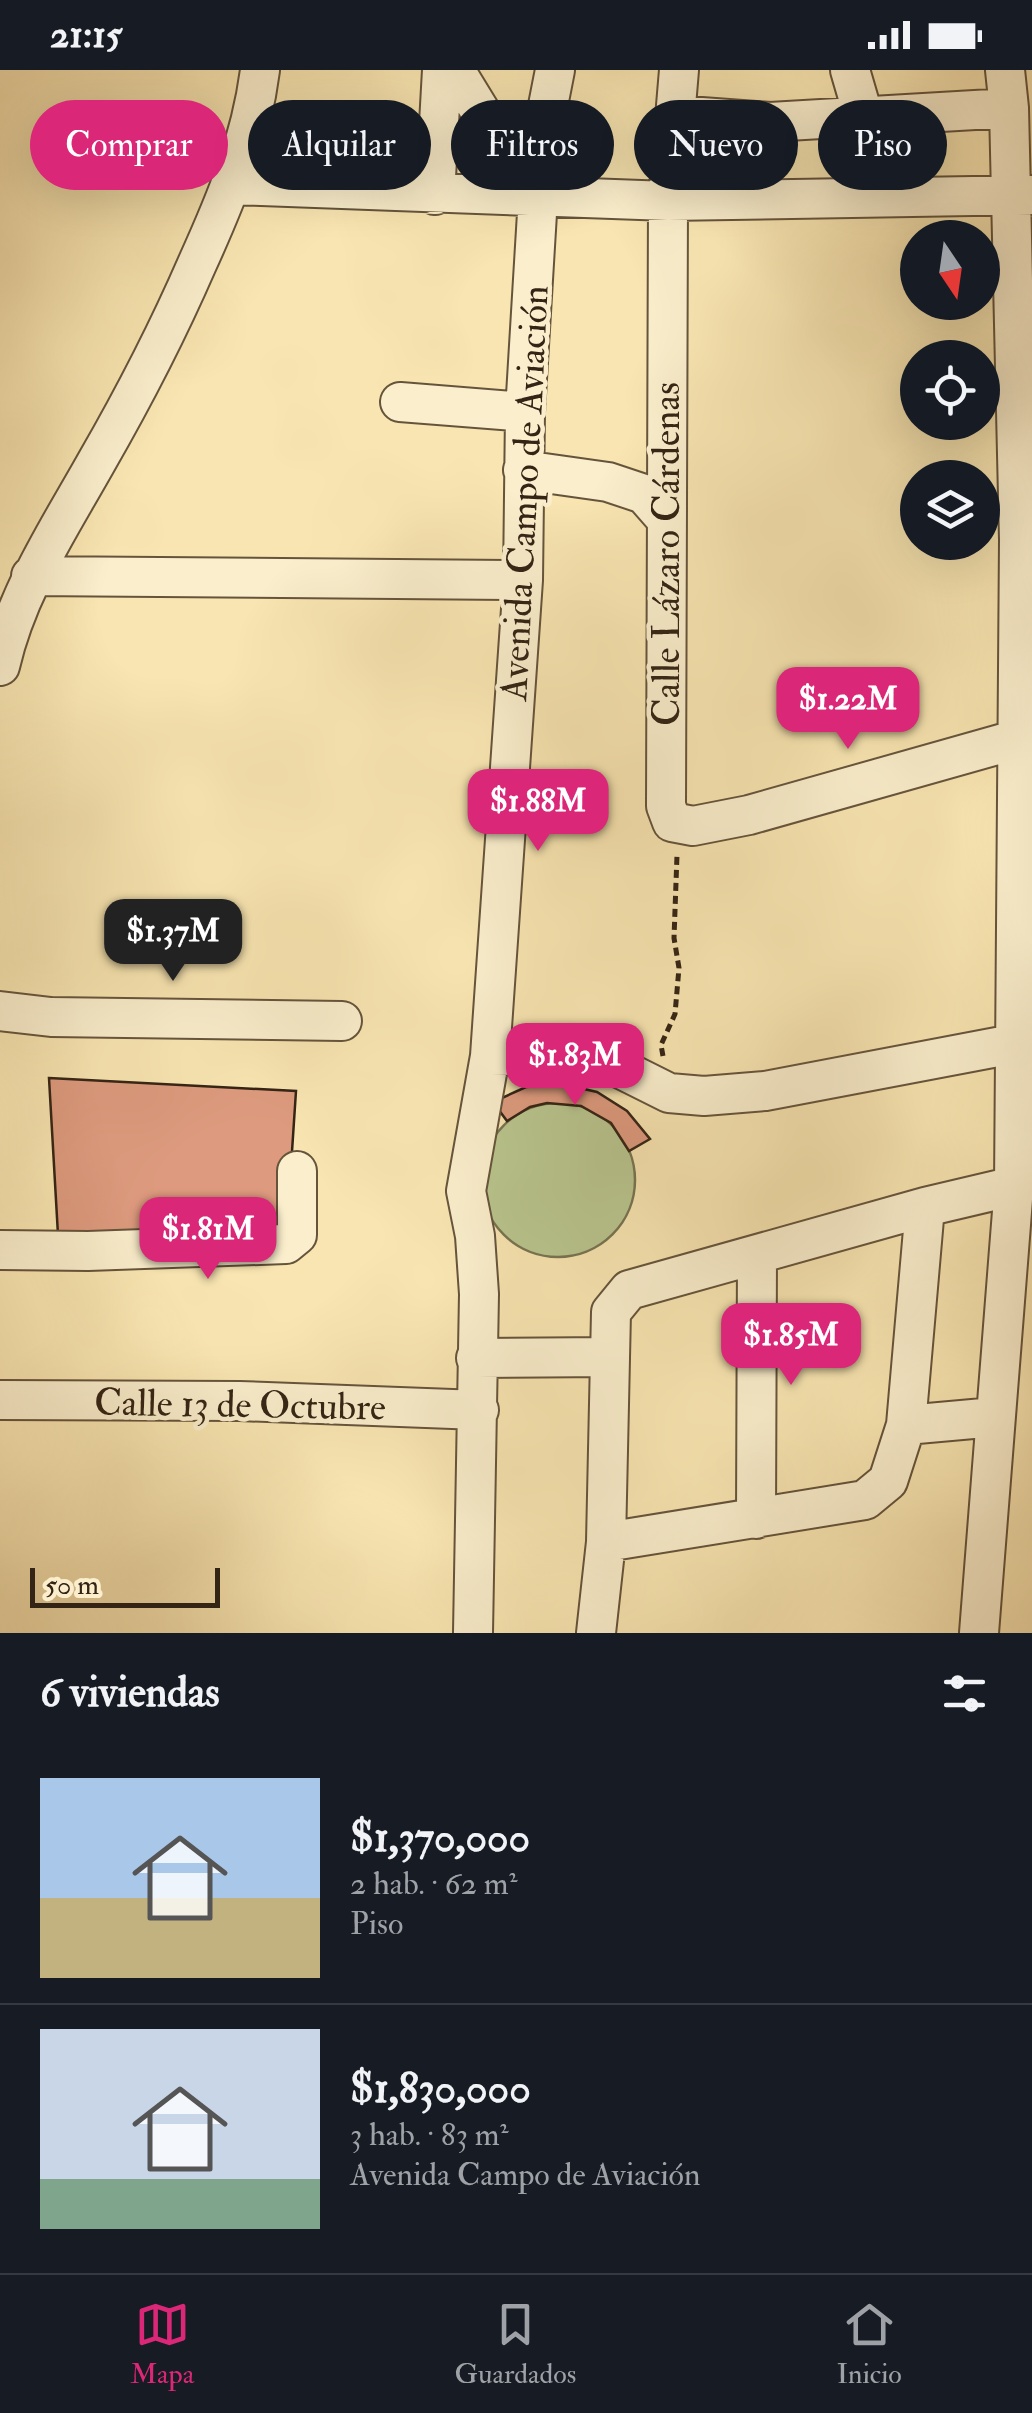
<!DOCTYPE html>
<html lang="es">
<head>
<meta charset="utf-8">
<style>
  body { margin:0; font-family:"IM FELL Double Pica",serif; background:#242831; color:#f1f3f6; height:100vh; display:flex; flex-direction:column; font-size:38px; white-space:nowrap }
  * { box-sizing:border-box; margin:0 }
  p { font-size:32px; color:#9ea1a6 }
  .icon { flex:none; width:55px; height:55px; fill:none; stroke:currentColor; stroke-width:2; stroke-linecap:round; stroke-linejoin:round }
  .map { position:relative; height:1563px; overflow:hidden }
  .side { display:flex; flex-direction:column; background:#171b24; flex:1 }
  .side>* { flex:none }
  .banner { position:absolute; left:30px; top:30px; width:972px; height:90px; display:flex; gap:20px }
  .needle { width:65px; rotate:167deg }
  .buttons { position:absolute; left:900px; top:150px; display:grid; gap:20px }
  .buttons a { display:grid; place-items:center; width:100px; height:100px; border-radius:50%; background:#171b24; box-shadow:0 10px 40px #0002; font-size:50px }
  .scale { position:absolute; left:30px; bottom:25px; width:190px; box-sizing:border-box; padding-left:10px; border:5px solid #342415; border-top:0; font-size:28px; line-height:35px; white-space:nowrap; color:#342415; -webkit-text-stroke:8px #faeecc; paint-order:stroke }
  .price { position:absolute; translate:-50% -85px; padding:0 22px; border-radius:20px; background:#db2777; color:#fff; font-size:32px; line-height:65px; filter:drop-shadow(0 2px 5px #0008) }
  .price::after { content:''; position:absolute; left:50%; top:60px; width:30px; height:22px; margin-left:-15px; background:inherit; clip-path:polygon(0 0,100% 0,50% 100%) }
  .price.on { background:#222; color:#fff }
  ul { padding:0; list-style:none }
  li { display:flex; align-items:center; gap:30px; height:250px; padding:0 40px }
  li+li { border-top:2px solid #363941 }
  li span { display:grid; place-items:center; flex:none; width:280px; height:200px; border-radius:0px; color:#555 }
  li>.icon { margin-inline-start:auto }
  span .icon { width:120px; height:120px; fill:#fffc; stroke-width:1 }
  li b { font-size:42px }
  h2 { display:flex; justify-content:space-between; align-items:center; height:120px; padding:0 40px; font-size:42px }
  .pill { padding:0 35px; border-radius:45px; background:#171b24; box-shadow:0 10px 40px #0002; font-size:35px; line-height:90px }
  .pill.on { background:#db2777; color:#fff }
  .status { display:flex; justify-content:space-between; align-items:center; height:70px; padding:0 50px; background:#171b24; direction:ltr }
  .status svg { height:28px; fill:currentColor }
  .tabs { display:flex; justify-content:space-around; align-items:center; height:140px; border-top:2px solid #363941; background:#171b24; font-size:28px; color:#9ea1a6 }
  .tabs a { display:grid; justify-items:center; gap:5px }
  .tabs .on { color:#db2777 }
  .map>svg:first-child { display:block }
</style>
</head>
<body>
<div class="status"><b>21:15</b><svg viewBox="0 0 49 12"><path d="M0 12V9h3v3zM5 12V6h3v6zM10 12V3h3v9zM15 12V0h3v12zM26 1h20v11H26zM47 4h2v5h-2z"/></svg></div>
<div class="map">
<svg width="1032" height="1563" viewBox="0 0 1032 1563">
  <rect width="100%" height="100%" fill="#f8e5b1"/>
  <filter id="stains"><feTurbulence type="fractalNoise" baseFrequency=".002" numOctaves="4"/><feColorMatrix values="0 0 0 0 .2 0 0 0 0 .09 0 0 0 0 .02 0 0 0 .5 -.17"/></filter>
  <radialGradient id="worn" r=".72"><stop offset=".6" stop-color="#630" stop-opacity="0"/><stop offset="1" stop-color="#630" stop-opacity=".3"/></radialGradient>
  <path fill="#b9c58e" stroke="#767452" stroke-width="2.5" d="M481 1110a77 77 0 1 1 154 0a77 77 0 1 1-154 0Z"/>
  <path fill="#dd9a7e" stroke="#342415" stroke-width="2.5" d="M49,1008L296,1021L287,1157L58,1165Z
    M562,1014L597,1022L627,1041L650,1069L629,1081L611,1053L581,1036L547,1033L530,1037L507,1051L493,1032L526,1017Z"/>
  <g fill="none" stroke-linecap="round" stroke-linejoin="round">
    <g stroke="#65543c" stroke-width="42">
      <path id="minor" d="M455,0L510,90L539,110
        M679,0L668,131L666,736L672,752L693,756L749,745L1018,669L1032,671
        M850,0L864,48
        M674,45L770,52L1009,38
        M233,115L668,131L1032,125
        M435,125L442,0
        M400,332L525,342
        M523,400L608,412L644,424L665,448
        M31,506L523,510
        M0,596C17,521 60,457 97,391C135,325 167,263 197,194C226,130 251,70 260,0
        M0,941L51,947L342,951
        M490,986L564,985L603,990L669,1023L704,1026L765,1021L1013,974
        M0,1180L88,1181L286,1174L297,1165V1101
        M476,1288L610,1287
        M0,1330L239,1331L479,1340
        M906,1355L995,1347
        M756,1449L757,1186
        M606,1472L865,1430L888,1411L906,1355L925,1137
        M473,1563L479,1224L475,1166L466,1121L490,986L523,510L525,342L539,110L544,56L555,0
        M596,1563L606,1472L611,1242L629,1220L925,1137L1014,1116
        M979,1563L1014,1116L1019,470L1009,38L1005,0"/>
    </g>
    <path stroke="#342415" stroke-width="5" stroke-dasharray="8 5" stroke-linecap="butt" d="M663,986L661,975L675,944L679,898L674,868L677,785"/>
    <use href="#minor" stroke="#faeecc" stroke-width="38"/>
  </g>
  <g text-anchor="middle" stroke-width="9" stroke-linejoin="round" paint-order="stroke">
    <g font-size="38" fill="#342415" stroke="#faeecc">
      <text transform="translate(524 423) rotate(-87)" y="13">Avenida Campo de Aviación</text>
      <text transform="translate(666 484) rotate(-90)" y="13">Calle Lázaro Cárdenas</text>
      <text transform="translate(240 1334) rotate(1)" y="13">Calle 13 de Octubre</text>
    </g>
  </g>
  <rect width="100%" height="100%" filter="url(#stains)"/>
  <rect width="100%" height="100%" fill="url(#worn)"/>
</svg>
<div class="buttons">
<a><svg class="needle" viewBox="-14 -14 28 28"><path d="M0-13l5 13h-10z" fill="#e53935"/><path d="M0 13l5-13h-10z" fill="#9ea1a6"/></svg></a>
<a><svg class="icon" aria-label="locate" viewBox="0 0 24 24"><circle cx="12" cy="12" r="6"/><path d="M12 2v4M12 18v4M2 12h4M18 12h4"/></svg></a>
<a><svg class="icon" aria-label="layers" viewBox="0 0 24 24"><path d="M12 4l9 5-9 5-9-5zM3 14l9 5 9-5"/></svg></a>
</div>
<div class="scale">50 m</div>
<b class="price" style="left:848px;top:682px">$1.22M</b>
<b class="price" style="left:538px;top:784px">$1.88M</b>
<b class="price on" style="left:173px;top:914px">$1.37M</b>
<b class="price" style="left:575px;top:1038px">$1.83M</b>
<b class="price" style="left:208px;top:1212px">$1.81M</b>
<b class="price" style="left:791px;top:1318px">$1.85M</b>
<div class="banner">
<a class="pill on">Comprar</a>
<a class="pill">Alquilar</a>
<a class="pill">Filtros</a>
<a class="pill">Nuevo</a>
<a class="pill">Piso</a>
</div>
</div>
<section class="side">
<h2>6 viviendas<svg class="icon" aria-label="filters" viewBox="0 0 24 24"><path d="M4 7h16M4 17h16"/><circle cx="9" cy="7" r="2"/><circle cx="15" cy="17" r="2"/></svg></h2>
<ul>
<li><span style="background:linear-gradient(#a9c7e8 60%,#c2b280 0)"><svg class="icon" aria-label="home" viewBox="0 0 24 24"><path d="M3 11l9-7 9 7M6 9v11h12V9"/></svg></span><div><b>$1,370,000</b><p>2 hab. · 62 m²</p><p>Piso</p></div></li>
<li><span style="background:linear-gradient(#c9d6e8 75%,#7fa58c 0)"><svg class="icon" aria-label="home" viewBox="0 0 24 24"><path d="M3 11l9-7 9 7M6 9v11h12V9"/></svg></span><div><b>$1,830,000</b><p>3 hab. · 83 m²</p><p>Avenida Campo de Aviación</p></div></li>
</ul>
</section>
<nav class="tabs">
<a class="on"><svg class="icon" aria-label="map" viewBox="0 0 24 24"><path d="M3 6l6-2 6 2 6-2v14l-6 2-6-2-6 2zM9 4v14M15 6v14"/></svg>Mapa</a>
<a><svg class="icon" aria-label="saved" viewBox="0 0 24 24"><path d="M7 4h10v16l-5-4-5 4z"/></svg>Guardados</a>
<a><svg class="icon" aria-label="home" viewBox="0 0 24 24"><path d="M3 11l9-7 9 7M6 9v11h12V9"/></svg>Inicio</a>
</nav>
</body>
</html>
